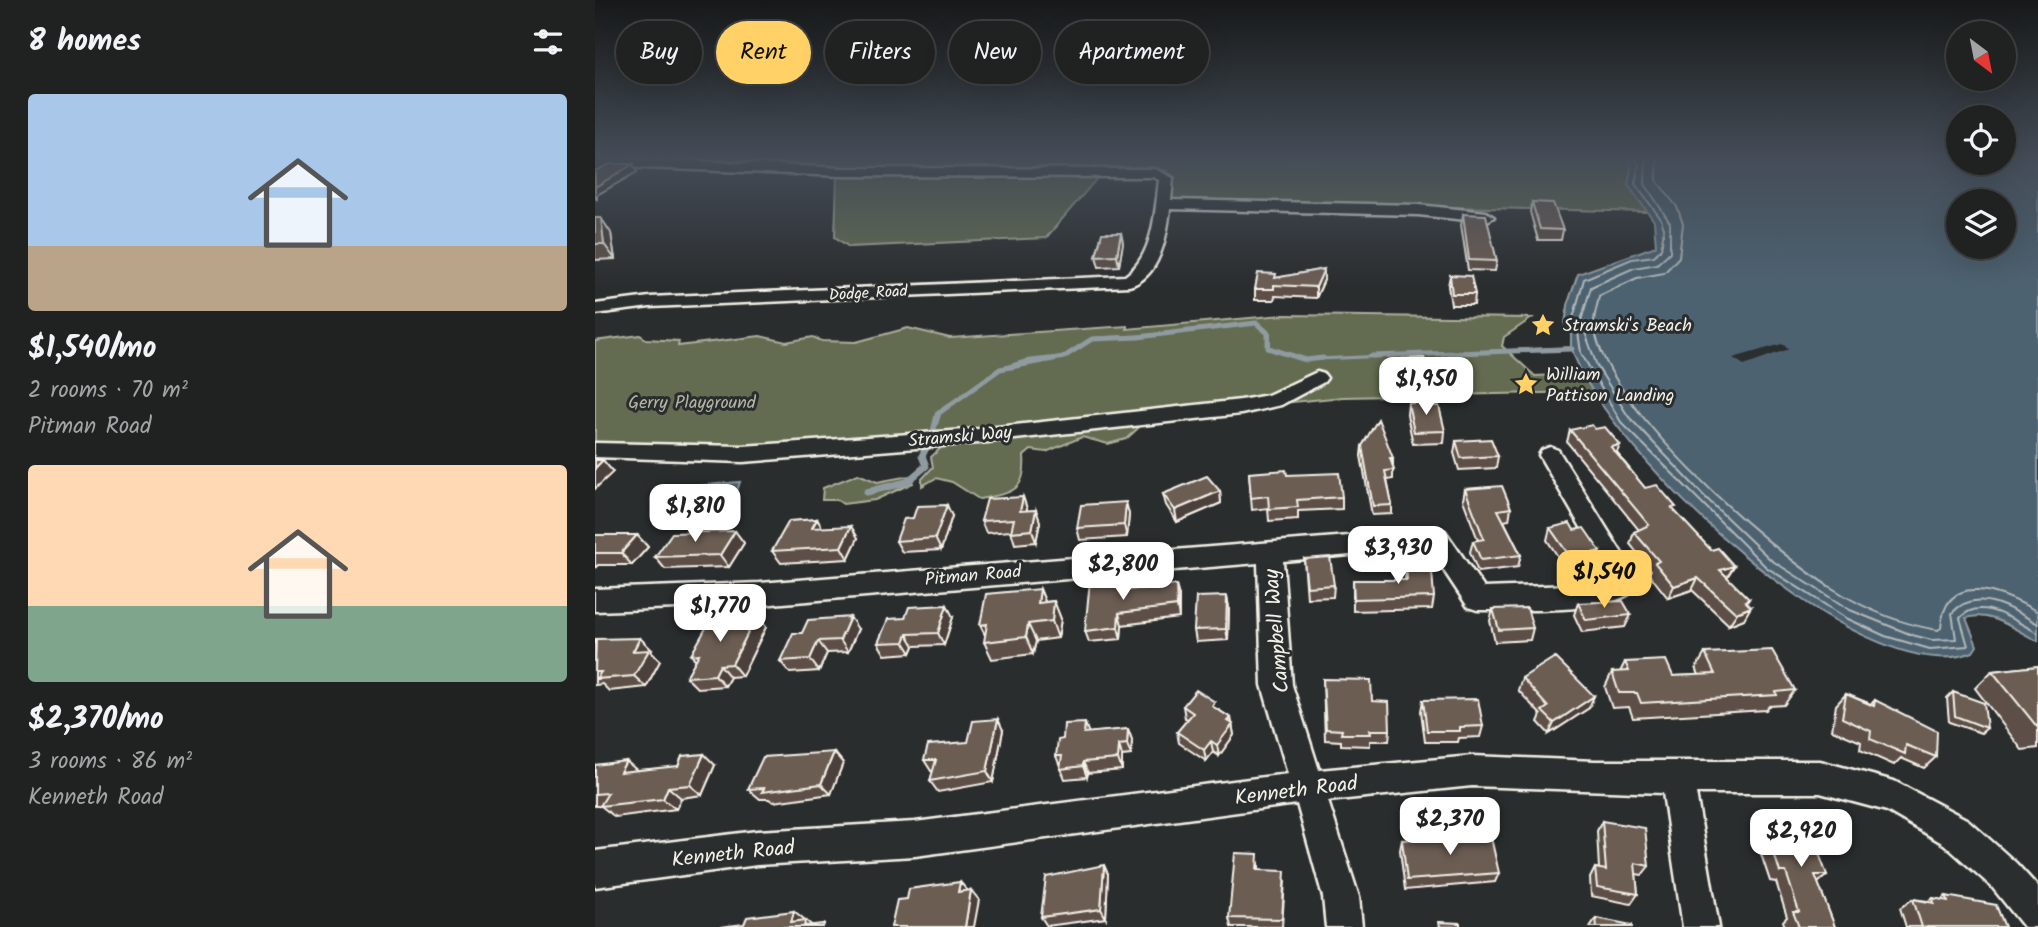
<!DOCTYPE html>
<html lang="en">
<head>
<meta charset="utf-8">
<style>
  body { margin:0; font-family:Kalam,sans-serif; background:#2d2f2f; color:#f1f3f6; height:100vh; display:flex; flex-direction:column; font-size:26px; white-space:nowrap }
  * { box-sizing:border-box; margin:0 }
  p { font-size:23px; color:#a2a4a5 }
  .icon { flex:none; width:38px; height:38px; fill:none; stroke:currentColor; stroke-width:2; stroke-linecap:round; stroke-linejoin:round }
  .map { position:relative; flex:1; overflow:hidden }
  .details { display:flex; flex-direction:column; background:#202222; width:595px }
  .details>* { flex:none }
  .guide { position:absolute; left:21px; top:21px; width:665px; height:63px; display:flex; gap:14px }
  .needle { width:46px; rotate:148deg }
  .tools { position:absolute; left:1351px; top:21px; display:grid; gap:14px }
  .tools a { display:grid; place-items:center; width:70px; height:70px; border-radius:50%; background:#202222; box-shadow:0 7px 28px #0002,0 0 0 2px #3d3f40; font-size:35px }
  .price { position:absolute; translate:-50% -60px; padding:0 16px; border-radius:14px; background:#fff; color:#222; font-size:23px; line-height:46px; filter:drop-shadow(0 2px 4px #0008) }
  .price::after { content:''; position:absolute; left:50%; top:42px; width:21px; height:16px; margin-left:-10px; background:inherit; clip-path:polygon(0 0,100% 0,50% 100%) }
  .price.current { background:#ffd166; color:#111 }
  ul { padding:0; list-style:none }
  li { display:grid; align-content:center; gap:14px; height:371px; padding:0 28px }
  li span { display:grid; place-items:center; height:217px; border-radius:7px; color:#555 }
  li>.icon { margin-inline-start:auto }
  span .icon { width:126px; height:126px; fill:#fffc; stroke-width:1 }
  li b { font-size:30px }
  h2 { display:flex; justify-content:space-between; align-items:center; height:84px; padding:0 28px; font-size:30px }
  .tag { padding:0 24px; border-radius:32px; background:#202222; box-shadow:0 7px 28px #0002,0 0 0 2px #3d3f40; font-size:24px; line-height:63px }
  .tag.current { background:#ffd166; color:#111 }
  main { display:flex; flex:1; min-height:0 }
  .map>svg:first-child { display:block }
</style>
</head>
<body>
<main>
<section class="details">
<h2>8 homes<svg class="icon" aria-label="filters" viewBox="0 0 24 24"><path d="M4 7h16M4 17h16"/><circle cx="9" cy="7" r="2"/><circle cx="15" cy="17" r="2"/></svg></h2>
<ul>
<li><span style="background:linear-gradient(#a9c7e8 70%,#b9a48a 0)"><svg class="icon" aria-label="home" viewBox="0 0 24 24"><path d="M3 11l9-7 9 7M6 9v11h12V9"/></svg></span><div><b>$1,540/mo</b><p>2 rooms · 70 m²</p><p>Pitman Road</p></div></li>
<li><span style="background:linear-gradient(#ffd9b3 65%,#7fa58c 0)"><svg class="icon" aria-label="home" viewBox="0 0 24 24"><path d="M3 11l9-7 9 7M6 9v11h12V9"/></svg></span><div><b>$2,370/mo</b><p>3 rooms · 86 m²</p><p>Kenneth Road</p></div></li>
</ul>
</section>
<div class="map">
<svg width="1443" height="927" viewBox="0 0 1443 927">
  <rect width="100%" height="100%" fill="#2a2d2e"/>
  <filter id="ink" filterUnits="userSpaceOnUse"><feTurbulence type="fractalNoise" baseFrequency=".0143" numOctaves="2"/><feDisplacementMap in="SourceGraphic" scale="14" xChannelSelector="R" yChannelSelector="G"/><feConvolveMatrix kernelMatrix="1 2 1 2 8 2 1 2 1" color-interpolation-filters="sRGB"/></filter>
  <g filter="url(#ink)">
    <path fill="#646c51" stroke="#acae9c" stroke-width="2" d="M44,156H1027L1037,163L1034,179L1054,212L574,200L580,177L570,170L288,171L70,161Z
      M242,176H504L451,238L254,247L240,237Z
      M688,315L937,318L909,337L907,346L940,376L988,374L999,392L748,397L548,417L550,422L531,439L513,444L487,437L451,452L436,450L429,456C432,493 415,493 384,499L357,482L341,478L327,486V479L338,467L336,457L349,445L0,453V341L45,335L51,339L84,341L83,346L165,336L191,342L218,337L227,341L261,342L313,328L355,338L532,326V329Z
      M263,474L282,482L314,476L318,483L280,500L248,504L242,500H227L228,488Z"/>
    <path fill="#4e6271" stroke="#909ba1" stroke-width="2" fill-rule="evenodd" d="M1027,156H1363V163H1409V156H1443V641C1420,631 1398,610 1371,618L1382,646L1378,652C1268,697 1007,447 977,349L711,360L673,348V333L661,323L543,337L497,339L469,357L430,362L405,369L344,413L336,433L341,413L403,369L431,360L468,356L496,338L552,335L663,322L675,333V347L711,359L976,347V334L972,331L970,323L974,300L983,274L1061,246L1059,221L1033,185L1037,163ZM1363,201H1409V247H1363Z
      M145,482L142,491C130,496 114,504 102,498V486Z"/>
    <path fill="#2a2d2e" d="M1187,344L1194,349L1149,365L1138,358Z"/>
    <g fill="none" stroke-linecap="round" stroke-linejoin="round">
      <path stroke="#b2b8b8" stroke-width="2" d="M1040,156L1044,164L1040,184L1066,219L1069,229L1066,249L1059,256L1037,259L989,279L977,322L983,332L986,353L1026,422L1171,567L1251,618L1290,636L1335,649L1373,646L1365,618C1386,595 1421,622 1443,633
        M1051,156L1050,184L1075,223V252L1062,264L1039,268L996,287L986,321L1002,366L1033,416L1110,497L1176,560L1255,610L1317,635L1337,640L1361,639L1357,613C1382,586 1417,609 1443,624
        M1062,156V181L1082,207L1088,224L1084,257L1069,273L1042,278L1004,296C1003,304 999,314 999,322C1002,400 1175,551 1240,590C1272,610 1305,624 1343,630L1346,628C1350,568 1408,592 1443,612"/>
      <path stroke="#909ba1" stroke-width="5" d="M777,356L977,349
        M338,432L344,413L405,369L469,357L497,339L543,337L661,323L673,333V348L711,360L728,358"/>
      <path stroke="#909ba1" stroke-width="7" d="M272,492L312,482L331,466L327,456L332,446"/>
      <g stroke="#f4f1e8" stroke-width="5">
        <path id="street" d="M20,157L249,168L560,169L578,178L576,200L823,205L891,212L899,217L891,222L823,215L575,209C572,235 565,278 534,286L55,307L0,314V304L55,297L530,276C559,256 560,211 564,180L558,177L249,176L0,166V158Z
          M722,372L729,374L732,378L729,382L686,405L646,414L384,443L148,462L0,457V443L148,446L384,429L646,400L673,395Z
          M955,447L963,450L1041,576L1045,583C1027,617 918,609 882,610L873,607L834,548L688,561L697,685L724,770L877,756L1000,761H1225L1299,781L1373,820L1421,863L1443,887V927H1429L1397,887L1349,844L1292,811L1225,793H1101L1124,927H1088L1068,793L877,786L733,801L764,897L767,927H731L728,897L702,804L320,856L162,865L0,887V851L162,831L320,822L693,774L667,685L663,563L165,605L0,611V589L165,583L841,529L850,531L889,588L1005,584L1016,579L944,455L947,450Z"/>
      </g>
      <g stroke="#f4f1e8" stroke-width="5">
        <path id="secondary" d="M16,156H39L0,180V165Z"/>
      </g>
      <use href="#street" fill="#2a2d2e" fill-rule="evenodd"/>
      <use href="#secondary" fill="#2a2d2e" fill-rule="evenodd"/>
    </g>
    <path fill="#5d5047" stroke="#f4f1e8" stroke-width="2" d="M937,202L968,230L966,240H943L935,212Z
      M868,214L902,261L900,271L873,270L866,225Z
      M0,218H6L16,233L20,259L0,260Z
      M526,233L528,243L524,266L504,267L501,256Z
      M729,269V280L721,298L680,296L679,300H660V289L681,278Z
      M855,275L880,294L879,305H856L853,286Z
      M808,359L836,373L834,385L814,387L807,371Z
      M813,403L840,406L850,431L849,443L818,444L812,415Z
      M975,430L1022,453L1050,488L1079,511L1116,550L1139,566L1132,577L1152,602L1149,619L1134,625L1097,590L1073,598L1054,574L1056,570L1035,544L1039,532L1044,530L972,442Z
      M861,441L903,456L901,468L864,470L859,453Z
      M767,446L798,458V479L792,480L797,505V514L777,515L766,456Z
      M654,473L692,475L747,497V509L703,511V519L674,521L673,508L657,510Z
      M870,489L916,508L914,520L909,521L926,555L923,567L883,572L875,552L878,541L883,540L868,500Z
      M625,491L626,503L582,522L571,505L568,494Z
      M428,497L432,509V511L441,510L445,522L441,542L420,544L416,531L391,533L386,521Z
      M534,514L532,537L485,540L482,528Z
      M357,516L346,550L307,552L301,541L318,518Z
      M222,519L227,528L263,538L253,559L186,563L177,551Z
      M955,528L979,530L1005,551L1001,563L972,570L952,540Z
      M140,531L149,543L134,567L70,569L60,557Z
      M0,535H42L53,547L37,565H3L0,568Z
      M709,559L739,585L738,597L712,598Z
      M811,564L828,571L839,597L837,609L758,611V580H810Z
      M445,589L450,602L459,601L466,619L463,638L441,641L438,654L397,659L389,642Z
      M529,590L584,596V618L527,625L526,639L494,642L490,631Z
      M632,596L634,608L633,640L601,642L599,630Z
      M983,603L1036,615L1030,627L987,632L979,615Z
      M898,609L938,628L935,640L900,642L895,621Z
      M162,615L171,627L147,676L135,677L130,686L102,688L91,677L101,660L96,655Z
      M358,617L349,645L319,646L316,653L290,655L283,643Z
      M263,629L253,652L232,653L224,671L195,673L185,661L207,633Z
      M0,640L57,650L56,652L65,661L51,687L14,691L7,684L0,685Z
      M1110,653L1200,690L1189,705L1174,706L1171,710L1038,718L1034,707L1017,708L1010,687L1017,672H1025L1030,662L1078,676L1104,675L1101,668Z
      M1443,666V748L1427,750L1380,688L1397,671Z
      M927,678L994,708L954,734L943,722L946,715L923,690Z
      M728,679L777,701L795,730L794,741H775V746L746,745V741L730,740Z
      M1358,692L1392,728L1386,733L1354,722L1352,698Z
      M1251,694L1276,704L1280,700L1341,757L1329,768L1306,758L1299,765L1265,750L1266,742L1237,730L1241,705Z
      M828,700L888,726L885,737L864,738L863,742H830L826,711Z
      M588,706L622,709L636,718L639,735L624,756L618,752L611,761L584,743L582,732L593,719L590,718Z
      M533,729L537,740L536,755L527,756V770L493,773L492,777L470,779L461,756L468,739L494,733Z
      M408,730L398,782L343,792L335,781L338,771H336L329,760Z
      M239,752L248,763L236,794L178,802L174,799H165L153,789Z
      M0,765L42,770L120,765L107,795L86,798L81,809L20,817L6,806H0Z
      M1173,810L1197,818L1232,875L1223,883L1240,927H1190L1188,921L1192,917L1181,882L1175,881L1166,854L1173,847L1164,820Z
      M1007,821L1054,866L1047,875L1041,874L1043,894L1036,904L996,896L995,878L1000,868L1004,869L1002,831Z
      M807,840L904,873L900,882L810,890L805,850Z
      M664,864V870L690,880L687,927H636L634,918Z
      M513,874L511,918L452,926L446,917Z
      M1351,896L1410,927H1311L1305,908L1318,899L1333,901L1338,898L1346,900Z
      M1001,918L1037,927H995Z"/>
    <path fill="#4c413a" stroke="#f4f1e8" stroke-width="2" d="M38,164L42,172L2,195V200L0,196V187Z
      M6,218L16,233L20,259L9,244Z
      M526,233L528,243L524,266L522,255Z
      M729,269V280L721,298V287Z
      M1025,445L1020,457L1016,447Z
      M8,460L18,472L0,489V468Z
      M625,491L626,503L582,522L580,510Z
      M428,497L432,509L429,523L425,511Z
      M531,502L534,514L532,537L529,525Z
      M352,505L357,516L346,550L340,538Z
      M441,510L445,522L441,542L437,530Z
      M222,519L229,531L217,528Z
      M256,526L263,538L253,559L246,547Z
      M140,531L149,543L134,567L125,555Z
      M42,535L53,547L37,565L26,553Z
      M1005,551L1001,563L972,570L976,558Z
      M1139,566L1132,577L1125,570Z
      M526,577L529,589V603L525,591Z
      M1103,578L1097,590L1073,598L1079,586Z
      M581,585L584,596V618L582,606Z
      M445,589L452,606L443,603Z
      M632,596L634,608L633,640L631,629Z
      M1154,599L1147,611L1156,607L1149,619L1134,625L1150,601Z
      M459,601L466,619L463,638L457,621Z
      M352,605L358,617L349,645L343,633Z
      M524,613L527,625L526,639L523,627Z
      M162,615L171,627L147,676L137,664Z
      M255,617L263,629L253,652L245,640Z
      M392,624L393,641L385,625Z
      M433,624L441,641L438,654L431,637Z
      M312,634L319,646L316,653L309,642Z
      M45,638L57,650L56,652L65,661L51,687L39,676L38,651Z
      M223,641L232,653L224,671L215,659Z
      M125,665L135,677L130,686L120,675Z
      M999,696L994,708L954,734L959,723Z
      M636,718L639,735L624,756L622,745L633,721Z
      M403,719L408,730L398,782L392,771Z
      M490,723L494,734L489,733Z
      M533,729L537,740L536,755L532,744Z
      M616,741L618,752L611,761L609,750Z
      M524,745L527,756V770L523,759Z
      M239,752L248,763L236,794L226,784Z
      M109,754L120,765L107,795L95,785Z
      M31,761L44,772H25Z
      M488,762L493,773L492,777L488,766Z
      M73,787L86,798L81,809L68,799Z
      M509,865L513,874L511,918L506,909Z
      M365,882L373,891L363,892Z
      M376,890L384,900L379,927H370Z
      M199,911L219,927H209L196,922Z"/>
    <path fill="#6c5d53" stroke="#f4f1e8" stroke-width="2" d="M15,164H38L0,187V171Z
      M937,202L958,203L968,230L945,229Z
      M868,214L891,215L902,261L874,260Z
      M0,218H6L9,244H0Z
      M507,233H526L522,255L501,256Z
      M729,269L721,287L679,285V289H660L663,273L681,274L680,278Z
      M855,275L876,276L880,294H857Z
      M829,358L836,373L815,375L808,359Z
      M838,402L840,406H844L850,431L819,432L813,403Z
      M783,419L798,458H795L799,470L790,471L797,505L778,506L767,446Z
      M997,425L1000,429L1010,427L1025,445L1016,447L1050,488L1062,485L1081,507L1077,508L1116,550L1123,548L1139,566L1125,570L1154,599L1150,601L1156,607L1141,613L1103,578L1079,586L1060,563L1064,561L1039,532L1054,525L975,430Z
      M896,439L903,456L866,458L861,441Z
      M0,460H8L0,468Z
      M691,470L692,475L744,473L747,497L702,500L703,507L674,509L673,496L656,498L654,473Z
      M612,476L625,491L580,510L568,494Z
      M907,486L916,508L903,510L926,555L886,560L878,541L889,539L870,489Z
      M428,497L425,511L441,510L437,530L416,532L419,519L386,521L392,499Z
      M531,502L529,525L482,528L486,505Z
      M352,505L340,538L301,541L309,519L318,518L322,506Z
      M222,519L217,528L256,526L246,547L177,551L194,521Z
      M975,523L979,530L989,528L1005,551L976,558L955,528Z
      M140,531L125,555L60,557L77,533Z
      M0,535H42L26,553H0Z
      M735,557L739,585L712,587L709,559Z
      M811,564H828V571H837L839,597L759,599L758,580H812Z
      M526,577L525,591L581,585L582,606L524,613L523,627L490,631L495,580Z
      M445,589L443,603L459,601L457,621L433,624L431,637L389,642L392,624L385,625L391,594Z
      M632,596L631,629L599,630L601,597Z
      M1028,601L1036,615L991,620L983,603Z
      M352,605L343,633L312,634L309,642L283,643L293,619L310,618L314,607Z
      M932,608L938,628L904,630L898,609Z
      M162,615L137,664L125,665L120,675L91,677L104,654L96,655L116,619Z
      M255,617L245,640L223,641L215,659L185,661L198,633H207L213,620Z
      M45,638L38,651L54,650L39,676L1,679L6,672H0L1,639Z
      M1177,650L1200,690L1181,692L1182,695L1046,703L1042,693H1024L1017,672L1034,671L1030,662L1071,660L1078,676L1120,674L1110,653Z
      M960,657L999,696L959,723L947,711L953,707L927,678Z
      M1443,666V728L1397,671Z
      M728,679L776,680L777,701L794,702L795,730H775L776,734H746L747,730L731,729Z
      M601,690L620,702L617,706L636,718L633,721L638,724L622,745L616,741L609,750L582,732L598,713L588,706Z
      M1358,692L1389,703L1392,728L1360,716Z
      M1251,694L1279,706L1280,700L1342,731L1341,757L1311,745L1310,754L1275,739L1276,731L1247,718Z
      M883,699L888,726L865,727V731H832L828,700Z
      M403,719L392,771L335,781L341,760H329L333,745L373,742L378,721Z
      M490,723L489,733L533,729L532,744L524,745L523,759L488,762V766L465,769L467,756H461L463,740L468,739L469,724Z
      M239,752L226,784L167,792L169,788L153,789L168,757Z
      M109,754L95,785L73,787L68,799L5,806L13,793L0,794V765L31,761L25,772L83,766L87,756Z
      M1173,810L1194,812L1197,818L1211,819L1232,875H1220L1240,927H1204L1198,912H1204L1191,872H1185L1176,844L1185,845Z
      M1007,821L1050,828L1054,866L1040,863L1043,894L1002,887L1000,868L1011,870Z
      M895,833L904,873L812,880L807,840Z
      M640,853L663,854L662,870L690,871L687,919L634,918Z
      M509,865L506,909L446,917L451,877Z
      M365,882L363,892L376,890L370,927H296L302,900L312,899L314,889Z
      M1351,896L1401,905L1410,927H1327L1318,899L1339,903L1338,898L1353,901Z
      M199,911L196,922L211,920L209,926L229,924L228,927H125L149,924L152,917Z
      M1001,918L1037,925V927H1002Z
      M844,922L865,923V927H845Z"/>
  </g>
  <linearGradient id="sky" x2="0" y2="1"><stop stop-color="#171919"/><stop offset="0.55" stop-color="#444c57"/><stop offset="1" stop-color="#444c57" stop-opacity="0"/></linearGradient>
  <rect width="1443" height="286" fill="url(#sky)"/>
  <defs>
    <g id="sight-bare" transform="scale(1.89)"><path d="M0-6L1.8-2.2L6-1.7L2.9 1.2L3.7 5.4L0 3.3L-3.7 5.4L-2.9 1.2L-6-1.7L-1.8-2.2Z" fill="#ffd166" stroke="#2a2d2e" stroke-width="2.5" paint-order="stroke"/></g>
  </defs>
  <g fill-rule="evenodd">
    <use href="#sight-bare" x="948" y="325"/>
    <use href="#sight-bare" x="931" y="384"/>
  </g>
  <g text-anchor="middle" stroke-width="6" stroke-linejoin="round" paint-order="stroke">
    <g font-size="16" fill="#f4f1e8" stroke="#2a2d2e">
      <text transform="translate(273 292) rotate(-3)" y="6">Dodge Road</text>
    </g>
    <g font-size="18" fill="#f4f1e8" stroke="#2a2d2e" text-anchor="start">
      <text x="968" y="331">Stramski's Beach</text>
      <text x="951" y="380">William<tspan x="951" dy="21">Pattison Landing</tspan></text>
    </g>
    <g font-size="18" fill="#b3b5a4" stroke="#2a2d2e">
      <text x="97" y="408">Gerry Playground</text>
    </g>
    <g font-size="18" fill="#f4f1e8" stroke="#2a2d2e">
      <text transform="translate(365 436) rotate(-5)" y="6">Stramski Way</text>
      <text transform="translate(378 575) rotate(-5)" y="6">Pitman Road</text>
    </g>
    <g font-size="21" fill="#f4f1e8" stroke="#2a2d2e">
      <text transform="translate(681 631) rotate(-95)" y="7">Campbell Way</text>
      <text transform="translate(701 790) rotate(-7)" y="7">Kenneth Road</text>
      <text transform="translate(138 853) rotate(-6)" y="7">Kenneth Road</text>
    </g>
  </g>
</svg>
<div class="tools">
<a><svg class="needle" viewBox="-14 -14 28 28"><path d="M0-13l5 13h-10z" fill="#e53935"/><path d="M0 13l5-13h-10z" fill="#a2a4a5"/></svg></a>
<a><svg class="icon" aria-label="locate" viewBox="0 0 24 24"><circle cx="12" cy="12" r="6"/><path d="M12 2v4M12 18v4M2 12h4M18 12h4"/></svg></a>
<a><svg class="icon" aria-label="layers" viewBox="0 0 24 24"><path d="M12 4l9 5-9 5-9-5zM3 14l9 5 9-5"/></svg></a>
</div>
<b class="price" style="left:831px;top:417px">$1,950</b>
<b class="price" style="left:100px;top:544px">$1,810</b>
<b class="price" style="left:803px;top:586px">$3,930</b>
<b class="price" style="left:528px;top:602px">$2,800</b>
<b class="price current" style="left:1009px;top:610px">$1,540</b>
<b class="price" style="left:125px;top:644px">$1,770</b>
<b class="price" style="left:855px;top:857px">$2,370</b>
<b class="price" style="left:1206px;top:869px">$2,920</b>
<div class="guide">
<a class="tag">Buy</a>
<a class="tag current">Rent</a>
<a class="tag">Filters</a>
<a class="tag">New</a>
<a class="tag">Apartment</a>
</div>
</div>
</main>
</body>
</html>
